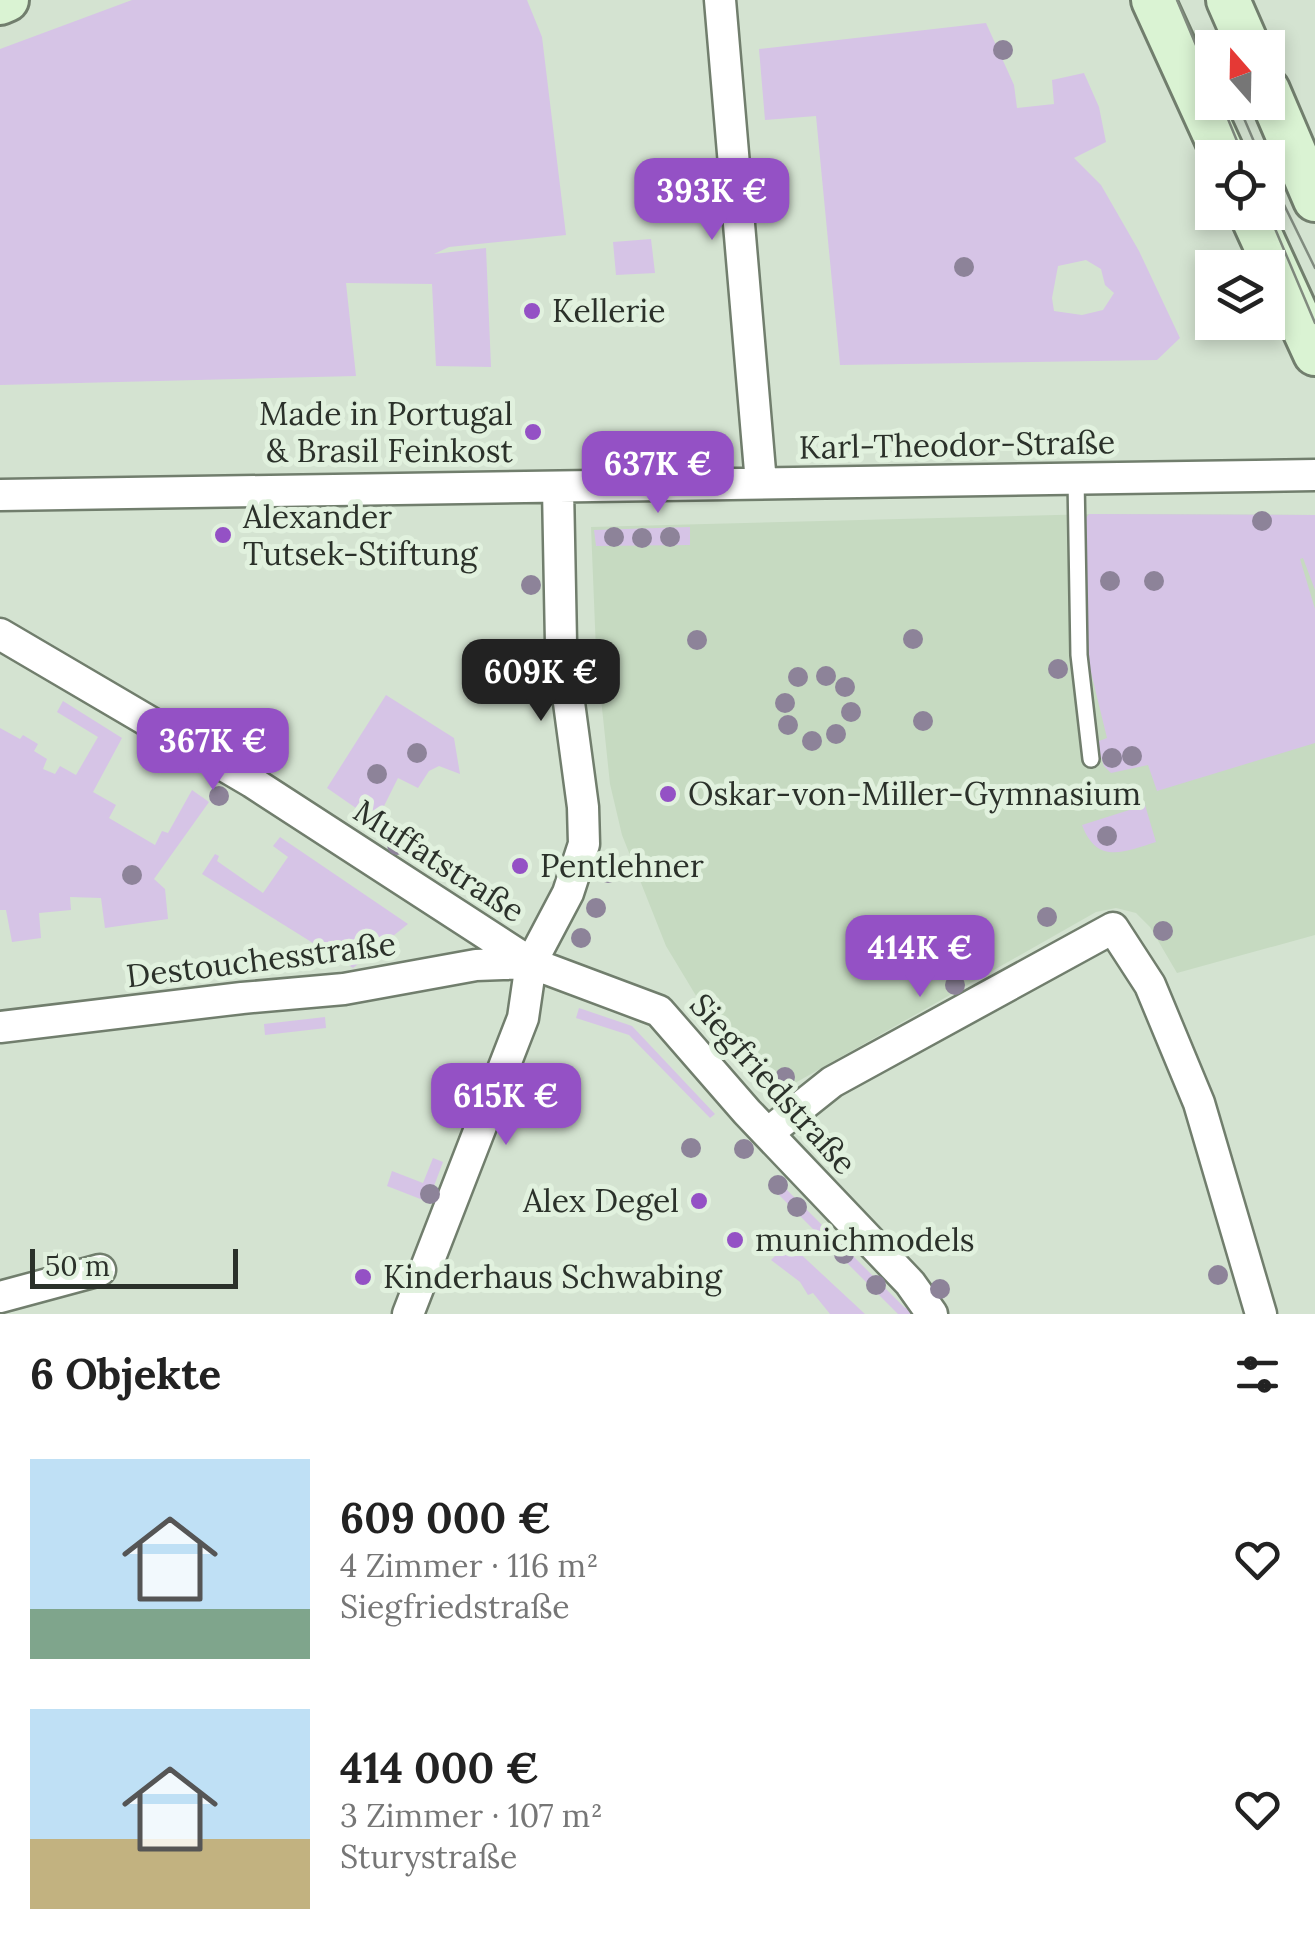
<!DOCTYPE html>
<html lang="de">
<head>
<meta charset="utf-8">
<style>
  body { margin:0; font-family:Lora,serif; background:#f6f6f6; color:#222; height:100vh; display:flex; flex-direction:column; font-size:38px; white-space:nowrap }
  * { box-sizing:border-box; margin:0 }
  p { font-size:32px; color:#767676 }
  .icon { flex:none; width:55px; height:55px; fill:none; stroke:currentColor; stroke-width:2; stroke-linecap:round; stroke-linejoin:round }
  .map { position:relative; height:1314px; overflow:hidden }
  .panel { display:flex; flex-direction:column; background:#fff; flex:1 }
  .panel>* { flex:none }
  .needle { width:65px; rotate:340deg }
  .buttons { position:absolute; left:1195px; top:30px; display:grid; gap:20px }
  .buttons a { display:grid; place-items:center; width:90px; height:90px; border-radius:0px; background:#fff; box-shadow:0 5px 15px #0003; font-size:50px }
  .scale { position:absolute; left:30px; bottom:25px; width:208px; box-sizing:border-box; padding-left:10px; border:5px solid #2b312a; border-top:0; font-size:28px; line-height:35px; white-space:nowrap; color:#2b312a; -webkit-text-stroke:8px #e1f1de; paint-order:stroke }
  .price { position:absolute; translate:-50% -85px; padding:0 22px; border-radius:20px; background:#9451c5; color:#fff; font-size:32px; line-height:65px; filter:drop-shadow(0 2px 5px #0008) }
  .price::after { content:''; position:absolute; left:50%; top:60px; width:30px; height:22px; margin-left:-15px; background:inherit; clip-path:polygon(0 0,100% 0,50% 100%) }
  .price.current { background:#222; color:#fff }
  ul { padding:0; list-style:none }
  li { display:flex; align-items:center; gap:30px; height:250px; padding:0 30px }
  li span { display:grid; place-items:center; flex:none; width:280px; height:200px; border-radius:0px; color:#555 }
  li>.icon { margin-inline-start:auto }
  span .icon { width:120px; height:120px; fill:#fffc; stroke-width:1 }
  li b { font-size:42px }
  h2 { display:flex; justify-content:space-between; align-items:center; height:120px; padding:0 30px; font-size:42px }
  .map>svg:first-child { display:block }
</style>
</head>
<body>
<div class="map">
<svg width="1315" height="1314" viewBox="0 0 1315 1314">
  <rect width="100%" height="100%" fill="#d4e3d1"/>
  <path fill="#c6dac1" d="M1097,514L1315,515V935L1177,973L1150,927L1136,913L1116,908L1096,912L774,1095L701,1004L666,946L622,835L610,784L596,651L591,527Z"/>
  <path fill="#d6c4e6" fill-rule="evenodd" d="M132,0H527L542,37L566,235L449,247L434,254L486,248L491,367L436,366L432,284L346,283L356,376L0,385V49Z
    M986,23L1014,85L1017,108L1054,104L1052,80L1084,73L1099,107L1106,142L1074,158L1101,185L1139,251L1180,338L1157,360L840,365L816,116L765,120L759,49ZM1086,260L1101,269L1105,285L1114,293L1103,310L1082,315L1054,311L1052,298L1058,266Z
    M651,239L655,273L616,275L613,242Z
    M1089,514L1315,515V590L1303,558L1300,559L1315,609V743L1157,791L1148,765L1111,773L1104,766L1096,742L1107,738L1087,656L1086,518Z
    M690,527V545L596,546L594,530Z
    M386,695L454,738L460,774L439,766L429,771L418,788L398,778L376,822L327,788Z
    M63,701L122,738L93,792L116,805L109,818L155,845L162,831L168,833L192,790L209,802L154,879L165,889L168,919L105,928L101,898L70,897L71,910L39,913L41,938L12,942L6,910H0V728L20,739L23,735L38,744L34,751L47,759L43,769L55,774L60,766L76,775L98,737L57,712Z
    M1145,805L1156,842C1124,852 1097,865 1082,825Z
    M280,837L408,924L353,968L202,874L215,854L219,856L217,861L263,893L288,857L273,846Z
    M579,1008L632,1026L715,1114L710,1118L629,1035L576,1018Z
    M325,1017L326,1028L265,1035L264,1024Z
    M433,1158L443,1162L428,1202L387,1186L392,1171L423,1183Z
    M776,1179L905,1308L911,1303L921,1314H898L770,1186Z
    M788,1243L794,1248L865,1314H830L813,1293L808,1295L800,1282L771,1260Z"/>
  <g fill="none" stroke-linecap="round" stroke-linejoin="round">
    <g stroke="#717e6d" stroke-width="20">
      <path id="service" d="M1076,478L1079,655L1091,759"/>
    </g>
    <g stroke="#717e6d" stroke-width="35">
      <path id="minor" d="M720,0L761,483
        M0,495L1315,475
        M0,634L252,782L531,963L659,1011L747,1112L910,1283L932,1314
        M0,1027L242,998L344,989L476,965L531,963
        M768,1133L832,1082L1113,928L1150,985L1199,1103L1261,1314
        M0,1297L100,1270
        M408,1314L523,1018L531,963L568,893L584,844L583,807L561,643L558,488"/>
    </g>
    <g stroke="#717e6d" stroke-width="48">
      <path id="secondary" d="M1153,0L1225,158
        M1228,0L1249,48
        M0,3L7,0
        M1268,90L1315,200
        M1250,212L1315,354"/>
    </g>
    <use href="#service" stroke="#fff" stroke-width="15"/>
    <use href="#minor" stroke="#fff" stroke-width="30"/>
    <use href="#secondary" stroke="#daf3d3" stroke-width="42"/>
    <path stroke="#818b7f" stroke-width="2.5" d="M1177,0L1212,83
      M1221,102L1244,158
      M1237,102L1261,158
      M1268,172L1315,268
      M1268,212L1315,323"/>
  </g>
  <g fill="#8d8399">
    <circle cx="1003" cy="50" r="10"/>
    <circle cx="964" cy="267" r="10"/>
    <circle cx="1262" cy="521" r="10"/>
    <circle cx="614" cy="537" r="10"/>
    <circle cx="670" cy="537" r="10"/>
    <circle cx="642" cy="538" r="10"/>
    <circle cx="1110" cy="581" r="10"/>
    <circle cx="1154" cy="581" r="10"/>
    <circle cx="531" cy="585" r="10"/>
    <circle cx="913" cy="639" r="10"/>
    <circle cx="697" cy="640" r="10"/>
    <circle cx="1058" cy="669" r="10"/>
    <circle cx="826" cy="676" r="10"/>
    <circle cx="798" cy="677" r="10"/>
    <circle cx="845" cy="687" r="10"/>
    <circle cx="785" cy="703" r="10"/>
    <circle cx="851" cy="712" r="10"/>
    <circle cx="923" cy="721" r="10"/>
    <circle cx="788" cy="725" r="10"/>
    <circle cx="836" cy="734" r="10"/>
    <circle cx="812" cy="741" r="10"/>
    <circle cx="417" cy="753" r="10"/>
    <circle cx="1132" cy="756" r="10"/>
    <circle cx="1112" cy="758" r="10"/>
    <circle cx="377" cy="774" r="10"/>
    <circle cx="219" cy="796" r="10"/>
    <circle cx="1107" cy="836" r="10"/>
    <circle cx="397" cy="845" r="10"/>
    <circle cx="608" cy="873" r="10"/>
    <circle cx="132" cy="875" r="10"/>
    <circle cx="596" cy="908" r="10"/>
    <circle cx="1047" cy="917" r="10"/>
    <circle cx="1163" cy="931" r="10"/>
    <circle cx="581" cy="938" r="10"/>
    <circle cx="955" cy="985" r="10"/>
    <circle cx="785" cy="1077" r="10"/>
    <circle cx="691" cy="1148" r="10"/>
    <circle cx="744" cy="1149" r="10"/>
    <circle cx="778" cy="1185" r="10"/>
    <circle cx="430" cy="1194" r="10"/>
    <circle cx="797" cy="1207" r="10"/>
    <circle cx="844" cy="1254" r="10"/>
    <circle cx="1218" cy="1275" r="10"/>
    <circle cx="876" cy="1285" r="10"/>
    <circle cx="940" cy="1289" r="10"/>
  </g>
  <g fill="#9451c5" stroke="#e1f1de" stroke-width="4">
    <circle cx="532" cy="311" r="10"/>
    <circle cx="533" cy="432" r="10"/>
    <circle cx="223" cy="535" r="10"/>
    <circle cx="668" cy="794" r="10"/>
    <circle cx="520" cy="866" r="10"/>
    <circle cx="699" cy="1201" r="10"/>
    <circle cx="735" cy="1240" r="10"/>
    <circle cx="363" cy="1277" r="10"/>
  </g>
  <g text-anchor="middle" stroke-width="10" stroke-linejoin="round" paint-order="stroke">
    <g font-size="32" fill="#2b312a" stroke="#e1f1de" text-anchor="start">
      <text x="552" y="322">Kellerie</text>
      <text x="513" y="425" text-anchor="end">Made in Portugal<tspan x="513" dy="37">&amp; Brasil Feinkost</tspan></text>
      <text x="243" y="528">Alexander<tspan x="243" dy="37">Tutsek-Stiftung</tspan></text>
      <text x="688" y="805">Oskar-von-Miller-Gymnasium</text>
      <text x="540" y="877">Pentlehner</text>
      <text x="679" y="1212" text-anchor="end">Alex Degel</text>
      <text x="755" y="1251">munichmodels</text>
      <text x="383" y="1288">Kinderhaus Schwabing</text>
    </g>
    <g font-size="32" fill="#2b312a" stroke="#e1f1de">
      <text transform="translate(957 445) rotate(-1)" y="11">Karl-Theodor-Straße</text>
      <text transform="translate(439 861) rotate(33)" y="11">Muffatstraße</text>
      <text transform="translate(261 960) rotate(-7)" y="11">Destouchesstraße</text>
      <text transform="translate(773 1084) rotate(48)" y="11">Siegfriedstraße</text>
    </g>
  </g>
</svg>
<div class="buttons">
<a><svg class="needle" viewBox="-14 -14 28 28"><path d="M0-13l5 13h-10z" fill="#e53935"/><path d="M0 13l5-13h-10z" fill="#767676"/></svg></a>
<a><svg class="icon" aria-label="locate" viewBox="0 0 24 24"><circle cx="12" cy="12" r="6"/><path d="M12 2v4M12 18v4M2 12h4M18 12h4"/></svg></a>
<a><svg class="icon" aria-label="layers" viewBox="0 0 24 24"><path d="M12 4l9 5-9 5-9-5zM3 14l9 5 9-5"/></svg></a>
</div>
<div class="scale">50 m</div>
<b class="price" style="left:712px;top:243px">393K €</b>
<b class="price" style="left:658px;top:516px">637K €</b>
<b class="price current" style="left:541px;top:724px">609K €</b>
<b class="price" style="left:213px;top:793px">367K €</b>
<b class="price" style="left:920px;top:1000px">414K €</b>
<b class="price" style="left:506px;top:1148px">615K €</b>
</div>
<section class="panel">
<h2>6 Objekte<svg class="icon" aria-label="filters" viewBox="0 0 24 24"><path d="M4 7h16M4 17h16"/><circle cx="9" cy="7" r="2"/><circle cx="15" cy="17" r="2"/></svg></h2>
<ul>
<li><span style="background:linear-gradient(#bfe0f5 75%,#7fa58c 0)"><svg class="icon" aria-label="home" viewBox="0 0 24 24"><path d="M3 11l9-7 9 7M6 9v11h12V9"/></svg></span><div><b>609 000 €</b><p>4 Zimmer · 116 m²</p><p>Siegfriedstraße</p></div><svg class="icon" aria-label="heart" viewBox="0 0 24 24"><path d="M12 20l-8-8c-3-5 5-10 8-4 3-6 11-1 8 4z"/></svg></li>
<li><span style="background:linear-gradient(#bfe0f5 65%,#c2b280 0)"><svg class="icon" aria-label="home" viewBox="0 0 24 24"><path d="M3 11l9-7 9 7M6 9v11h12V9"/></svg></span><div><b>414 000 €</b><p>3 Zimmer · 107 m²</p><p>Sturystraße</p></div><svg class="icon" aria-label="heart" viewBox="0 0 24 24"><path d="M12 20l-8-8c-3-5 5-10 8-4 3-6 11-1 8 4z"/></svg></li>
</ul>
</section>
</body>
</html>
